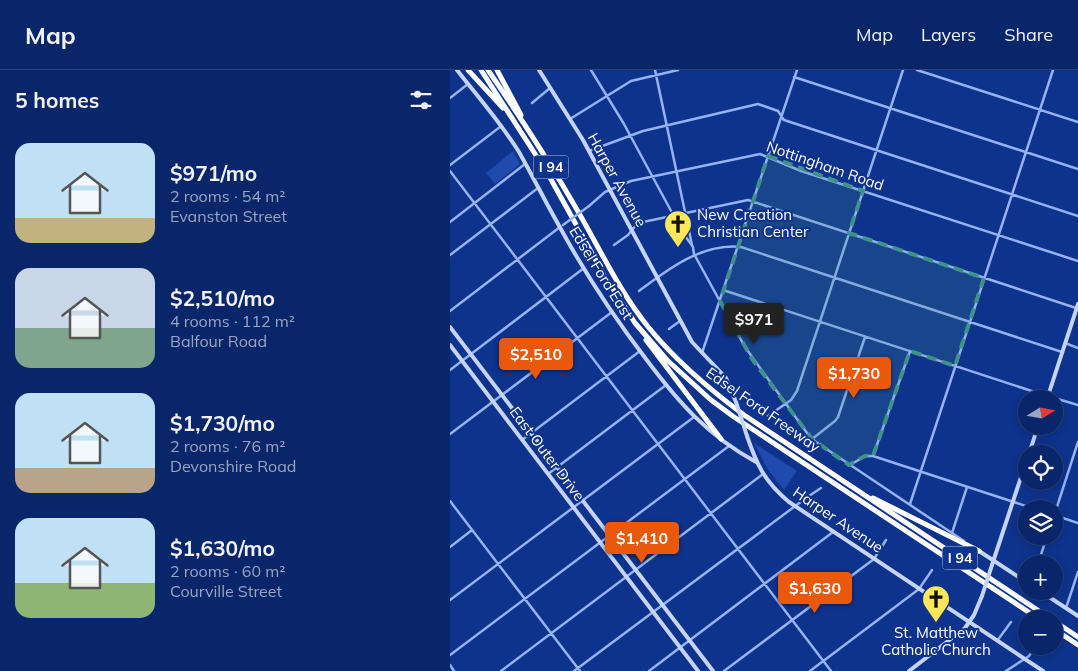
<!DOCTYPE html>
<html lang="en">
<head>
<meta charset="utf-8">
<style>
  body { margin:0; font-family:Mulish,sans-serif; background:#183272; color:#f1f3f6; height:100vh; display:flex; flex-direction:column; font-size:19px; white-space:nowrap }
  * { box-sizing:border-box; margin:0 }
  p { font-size:16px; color:#99a5c1 }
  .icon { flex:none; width:28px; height:28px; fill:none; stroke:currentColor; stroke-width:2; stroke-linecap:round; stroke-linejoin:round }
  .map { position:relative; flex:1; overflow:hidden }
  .panel { display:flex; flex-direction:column; background:#0a266a; width:450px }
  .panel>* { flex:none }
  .needle { width:32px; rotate:79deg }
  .buttons { position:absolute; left:568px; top:320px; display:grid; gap:10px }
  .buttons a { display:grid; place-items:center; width:45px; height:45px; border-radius:50%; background:#0a266a; box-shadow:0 2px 8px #0003,0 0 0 1px #2a437e; font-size:25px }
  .price { position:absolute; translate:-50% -42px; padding:0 11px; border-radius:5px; background:#ea580c; color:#fff; font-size:16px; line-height:32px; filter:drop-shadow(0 1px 2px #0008) }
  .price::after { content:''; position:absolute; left:50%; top:30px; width:15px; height:11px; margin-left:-8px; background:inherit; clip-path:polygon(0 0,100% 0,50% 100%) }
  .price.selected { background:#222; color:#fff }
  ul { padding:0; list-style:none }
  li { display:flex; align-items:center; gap:15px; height:125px; padding:0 15px }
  li span { display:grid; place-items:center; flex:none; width:140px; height:100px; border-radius:15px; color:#555 }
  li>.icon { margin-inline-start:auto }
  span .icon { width:60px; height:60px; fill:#fffc; stroke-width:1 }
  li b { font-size:21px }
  h2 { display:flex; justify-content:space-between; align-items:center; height:60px; padding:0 15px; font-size:21px }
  header { display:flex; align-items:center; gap:30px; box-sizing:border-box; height:70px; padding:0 25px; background:#0a266a; border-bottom:1px solid #2a437e }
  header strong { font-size:24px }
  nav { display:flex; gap:28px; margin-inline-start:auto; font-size:18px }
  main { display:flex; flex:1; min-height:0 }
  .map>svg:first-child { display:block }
</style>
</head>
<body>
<header>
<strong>Map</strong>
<nav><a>Map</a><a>Layers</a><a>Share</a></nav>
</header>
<main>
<section class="panel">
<h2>5 homes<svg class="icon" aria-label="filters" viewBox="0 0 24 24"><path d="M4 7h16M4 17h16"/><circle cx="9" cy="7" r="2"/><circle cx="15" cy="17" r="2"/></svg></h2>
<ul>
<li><span style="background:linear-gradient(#bfe0f5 75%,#c2b280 0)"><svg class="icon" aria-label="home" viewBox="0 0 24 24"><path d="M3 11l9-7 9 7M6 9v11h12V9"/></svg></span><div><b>$971/mo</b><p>2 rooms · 54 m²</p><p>Evanston Street</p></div></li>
<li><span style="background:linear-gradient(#c9d6e8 60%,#7fa58c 0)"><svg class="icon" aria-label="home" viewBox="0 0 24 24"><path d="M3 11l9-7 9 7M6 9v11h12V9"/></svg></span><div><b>$2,510/mo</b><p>4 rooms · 112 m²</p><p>Balfour Road</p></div></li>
<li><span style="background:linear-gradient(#bfe0f5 75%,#b9a48a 0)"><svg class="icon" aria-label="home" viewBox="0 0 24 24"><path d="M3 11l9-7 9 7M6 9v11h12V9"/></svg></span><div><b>$1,730/mo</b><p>2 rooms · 76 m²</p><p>Devonshire Road</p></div></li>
<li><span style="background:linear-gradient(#bfe0f5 65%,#8fb573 0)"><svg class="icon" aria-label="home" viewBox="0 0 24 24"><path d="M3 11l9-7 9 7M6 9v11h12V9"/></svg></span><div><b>$1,630/mo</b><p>2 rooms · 60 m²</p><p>Courville Street</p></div></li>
</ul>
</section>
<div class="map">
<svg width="628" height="601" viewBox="0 0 628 601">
  <rect width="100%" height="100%" fill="#0e338d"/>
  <path fill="#204aad" d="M63,81L70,94L45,114L36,103Z
    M304,373L347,401L334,420L318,400Z"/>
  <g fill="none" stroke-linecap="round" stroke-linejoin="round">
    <path stroke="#95b2f3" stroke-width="2.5" d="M141,0L174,54L233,163L243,177L244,184L295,277L360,367L366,372L514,471
      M205,0L242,175
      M467,0L628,52
      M344,7L628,99
      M0,28L18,14
      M82,33L100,18
      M120,49L181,11L228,0
      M139,81L193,61L308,34L328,41L334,50L628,146
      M0,95L50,57
      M0,101L381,601
      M139,136L155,122L181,111L310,84L351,101L628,191
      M0,152L75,94
      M164,175L178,165L186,155L193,152L298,130L626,238
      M0,185L88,118
      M273,220L591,324L628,335
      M189,221C218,199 252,173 291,177L612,282
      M0,241L110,157
      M219,259L230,251
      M615,273L628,278
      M252,283L347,0
      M0,300L134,198
      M318,346L341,330L347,321L453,0
      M0,364L162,242
      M362,369L385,351L388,347L415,267
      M72,370L190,281
      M423,386L460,281
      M400,395L415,386H423L585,439
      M98,404L216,315
      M0,431L130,601
      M460,434L603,0
      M604,445L628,453
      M604,446L628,372
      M502,463L517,417
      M0,477L22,460
      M588,494L597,466
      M0,530L244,347
      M616,538L628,502
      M547,571L561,552
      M0,585L279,376
      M0,595L4,601
      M51,601L313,404
      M124,601L356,428L371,418
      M199,601L383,462
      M274,601L424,489L436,470
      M360,601L469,519L482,500
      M556,601L579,586L586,576"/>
    <path stroke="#c4d4fd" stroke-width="4" d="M7,0C28,27 51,53 69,82C82,105 94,129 107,152C133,200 163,246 196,289C229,333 257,365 306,392
      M89,0L133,70L242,272L276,308L286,332
      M0,257L263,601
      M0,275L248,601
      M597,329L628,234
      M297,366C307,395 314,411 339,432L593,601
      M579,384L588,356
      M529,481L576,512
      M542,495L576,392
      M590,521L628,546
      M459,601L515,558L524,545L532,526"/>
    <path stroke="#fff" stroke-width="5" d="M18,0L53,38
      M31,0L98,104L154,205L185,253L217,290L261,330L284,347L589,549
      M38,0C69,45 99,91 126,138C150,179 169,221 199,258C227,292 259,319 294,345L601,549
      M47,0L71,45
      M196,270L271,369
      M423,428L529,481
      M604,551L628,567
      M604,559L628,575"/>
    <path stroke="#95b2f3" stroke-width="2.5" d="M113,155L139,136"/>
    <path stroke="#c4d4fd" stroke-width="4" d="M286,332L297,366
      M532,526L542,495"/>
  </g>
  <path fill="#3f918b" fill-opacity="0.2" stroke="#3f918b" stroke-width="4" stroke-dasharray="10 6" stroke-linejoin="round" d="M318,86L413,121L399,163L534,208L505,296L460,281L423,386H415L399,395L362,369L302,289L270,231Z"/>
  <defs>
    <g id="church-pin" transform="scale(1.4375)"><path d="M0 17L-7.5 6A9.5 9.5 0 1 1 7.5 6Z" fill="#ffe857" stroke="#0e338d"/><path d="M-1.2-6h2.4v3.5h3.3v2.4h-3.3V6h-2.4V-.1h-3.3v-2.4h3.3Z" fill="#111"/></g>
  </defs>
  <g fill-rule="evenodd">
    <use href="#church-pin" x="228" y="154"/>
    <use href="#church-pin" x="486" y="529"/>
  </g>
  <g text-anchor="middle" stroke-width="4" stroke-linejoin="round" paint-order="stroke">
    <g fill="#0e338d" stroke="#b7c2dd" stroke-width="1">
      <rect x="83.5" y="85.5" width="35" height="23" rx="4"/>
      <rect x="492.5" y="476.5" width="35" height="23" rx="4"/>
    </g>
    <g font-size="14" font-weight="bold" fill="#fff">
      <text x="101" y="102">I 94</text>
      <text x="510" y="493">I 94</text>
    </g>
    <g font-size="15" fill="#fff" stroke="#0e338d">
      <text transform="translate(375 96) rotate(19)" y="5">Nottingham Road</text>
      <text transform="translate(167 110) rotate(61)" y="5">Harper Avenue</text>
      <text transform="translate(151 203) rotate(58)" y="5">Edsel Ford East</text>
      <text transform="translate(313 340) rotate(35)" y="5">Edsel Ford Freeway</text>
      <text transform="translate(97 384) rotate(53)" y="5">East Outer Drive</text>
      <text transform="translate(388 450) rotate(34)" y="5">Harper Avenue</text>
    </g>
    <g font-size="15" fill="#fff" stroke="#0e338d" text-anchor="start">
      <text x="247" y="150">New Creation<tspan x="247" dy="17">Christian Center</tspan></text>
      <text x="486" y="568" text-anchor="middle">St. Matthew<tspan x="486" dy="17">Catholic Church</tspan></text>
    </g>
  </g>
</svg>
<div class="buttons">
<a><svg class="needle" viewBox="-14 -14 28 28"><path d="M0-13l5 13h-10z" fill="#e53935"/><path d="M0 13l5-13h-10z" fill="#99a5c1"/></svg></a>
<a><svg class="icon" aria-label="locate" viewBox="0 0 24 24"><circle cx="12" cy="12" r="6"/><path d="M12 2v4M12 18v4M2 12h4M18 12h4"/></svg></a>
<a><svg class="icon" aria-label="layers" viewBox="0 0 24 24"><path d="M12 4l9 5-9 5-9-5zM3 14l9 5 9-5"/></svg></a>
<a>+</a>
<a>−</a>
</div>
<b class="price selected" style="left:304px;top:275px">$971</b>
<b class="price" style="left:86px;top:310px">$2,510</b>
<b class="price" style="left:404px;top:329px">$1,730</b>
<b class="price" style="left:192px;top:494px">$1,410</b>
<b class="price" style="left:365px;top:544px">$1,630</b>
</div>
</main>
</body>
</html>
